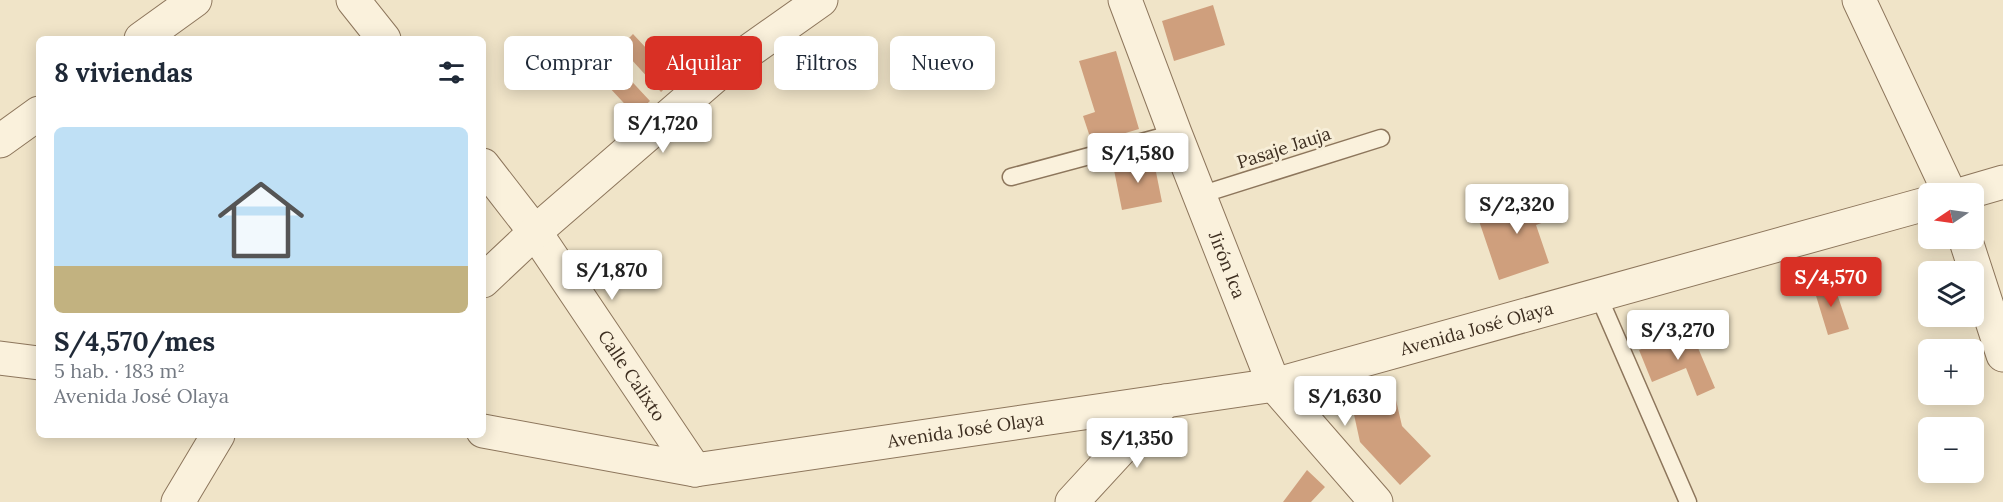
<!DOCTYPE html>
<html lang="es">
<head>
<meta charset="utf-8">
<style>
  body { margin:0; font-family:Lora,serif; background:#f6f6f7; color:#1f2937; height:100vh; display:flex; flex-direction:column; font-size:22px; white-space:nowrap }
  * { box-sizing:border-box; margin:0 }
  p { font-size:20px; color:#747a83 }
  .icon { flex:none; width:33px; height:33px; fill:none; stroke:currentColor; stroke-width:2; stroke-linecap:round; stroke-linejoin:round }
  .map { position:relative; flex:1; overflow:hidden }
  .sheet { position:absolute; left:36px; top:36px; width:450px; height:402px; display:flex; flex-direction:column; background:#fff; border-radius:9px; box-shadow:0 3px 15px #0003 }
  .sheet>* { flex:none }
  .top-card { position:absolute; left:504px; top:36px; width:570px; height:54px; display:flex; gap:12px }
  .needle { width:39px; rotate:257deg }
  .fabs { position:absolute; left:1918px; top:183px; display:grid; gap:12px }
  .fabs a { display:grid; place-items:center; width:66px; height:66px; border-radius:9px; background:#fff; box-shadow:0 3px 15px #0003; font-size:30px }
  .price { position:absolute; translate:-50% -51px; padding:0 14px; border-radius:6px; background:#fff; color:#222; font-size:20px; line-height:39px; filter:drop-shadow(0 2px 3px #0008) }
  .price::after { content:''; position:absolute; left:50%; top:36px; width:18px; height:14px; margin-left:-9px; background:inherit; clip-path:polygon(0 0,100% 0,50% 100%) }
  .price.current { background:#d93025; color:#fff }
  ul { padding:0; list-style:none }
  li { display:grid; align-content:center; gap:12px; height:318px; padding:0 18px }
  li span { display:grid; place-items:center; height:186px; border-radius:9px; color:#555 }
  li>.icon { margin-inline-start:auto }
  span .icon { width:108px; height:108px; fill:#fffc; stroke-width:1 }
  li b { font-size:26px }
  h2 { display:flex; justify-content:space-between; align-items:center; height:72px; padding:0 18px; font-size:26px }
  .pill { padding:0 21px; border-radius:9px; background:#fff; box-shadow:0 3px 15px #0003; font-size:21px; line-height:54px }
  .pill.current { background:#d93025; color:#fff }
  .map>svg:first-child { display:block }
</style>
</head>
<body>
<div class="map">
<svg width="2003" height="502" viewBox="0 0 2003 502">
  <rect width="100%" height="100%" fill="#f0e4c8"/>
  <path fill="#cf9f7d" d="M1213,5L1225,45L1174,61L1162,21Z
    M633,34L675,79L661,92L620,47Z
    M1116,51L1139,129L1092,143L1083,116L1095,112L1079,61Z
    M609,57L650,101L635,115L594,71Z
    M1153,157L1162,202L1122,210L1113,165Z
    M1546,192L1555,218L1536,225L1549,263L1499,280L1477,215Z
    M1832,279L1849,329L1828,335L1813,286Z
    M1690,329L1715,388L1697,396L1686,368L1652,382L1639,350Z
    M1396,400L1402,426L1431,456L1400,485L1360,442L1353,410Z
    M1307,470L1325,487L1311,502H1283Z"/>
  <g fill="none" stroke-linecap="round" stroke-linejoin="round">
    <g stroke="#8d765c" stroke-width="19">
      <path id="service" d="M1011,177L1175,133
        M1200,195L1381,138
        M1598,295L1688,502"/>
    </g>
    <g stroke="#8d765c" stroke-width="35">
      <g id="minor">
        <path d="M353,0L384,39"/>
        <path id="s1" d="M1125,0L1175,133L1274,385L1376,502"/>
        <path d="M1859,0L1950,194"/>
        <path d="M141,39L195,0"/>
        <path d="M0,141L39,113"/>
        <path id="s2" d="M483,165L535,232L695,470"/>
        <path d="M1965,238L2003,355"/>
        <path d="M483,281L535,232L722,70L821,0"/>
        <path d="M178,502L218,435"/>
        <path d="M1072,502L1165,401"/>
      </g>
    </g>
    <g stroke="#8d765c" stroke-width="35">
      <g id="tertiary">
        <path d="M1962,194L2003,182"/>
        <path d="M0,358L39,363"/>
        <path id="s3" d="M483,431L695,470L1274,385L1929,203"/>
      </g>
    </g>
    <use href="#service" stroke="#faf1dc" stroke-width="16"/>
    <use href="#minor" stroke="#faf1dc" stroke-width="33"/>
    <use href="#tertiary" stroke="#faf1dc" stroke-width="33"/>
  </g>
  <g text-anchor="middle" stroke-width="6" stroke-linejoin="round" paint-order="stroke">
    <g font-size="18" fill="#3d2e20" stroke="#f7eed8">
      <text transform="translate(1284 148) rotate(-18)" y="6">Pasaje Jauja</text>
      <text dy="6" stroke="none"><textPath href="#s1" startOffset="284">Jirón Ica</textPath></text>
      <text dy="6" stroke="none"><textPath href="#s3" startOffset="1011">Avenida José Olaya</textPath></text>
      <text dy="6" stroke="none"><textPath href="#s2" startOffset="258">Calle Calixto</textPath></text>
      <text dy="6" stroke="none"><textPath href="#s3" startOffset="489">Avenida José Olaya</textPath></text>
    </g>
  </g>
</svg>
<div class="fabs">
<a><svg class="needle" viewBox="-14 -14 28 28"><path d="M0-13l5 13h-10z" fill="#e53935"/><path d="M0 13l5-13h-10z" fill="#747a83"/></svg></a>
<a><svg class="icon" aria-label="layers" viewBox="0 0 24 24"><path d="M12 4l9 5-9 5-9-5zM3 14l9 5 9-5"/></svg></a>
<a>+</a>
<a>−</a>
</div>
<b class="price" style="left:663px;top:154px">S/1,720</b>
<b class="price" style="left:1138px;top:184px">S/1,580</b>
<b class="price" style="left:1517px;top:235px">S/2,320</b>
<b class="price" style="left:612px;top:301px">S/1,870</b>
<b class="price current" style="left:1831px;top:308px">S/4,570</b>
<b class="price" style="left:1678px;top:361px">S/3,270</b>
<b class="price" style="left:1345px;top:427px">S/1,630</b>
<b class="price" style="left:1137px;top:469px">S/1,350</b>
<div class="top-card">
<a class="pill">Comprar</a>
<a class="pill current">Alquilar</a>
<a class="pill">Filtros</a>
<a class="pill">Nuevo</a>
</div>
<section class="sheet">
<h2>8 viviendas<svg class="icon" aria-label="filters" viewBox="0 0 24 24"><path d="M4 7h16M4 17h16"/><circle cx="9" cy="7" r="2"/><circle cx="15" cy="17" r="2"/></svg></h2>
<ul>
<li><span style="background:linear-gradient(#bfe0f5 75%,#c2b280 0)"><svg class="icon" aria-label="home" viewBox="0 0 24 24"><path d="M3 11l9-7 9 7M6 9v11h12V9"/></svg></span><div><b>S/4,570/mes</b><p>5 hab. · 183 m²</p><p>Avenida José Olaya</p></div></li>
</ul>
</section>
</div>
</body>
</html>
